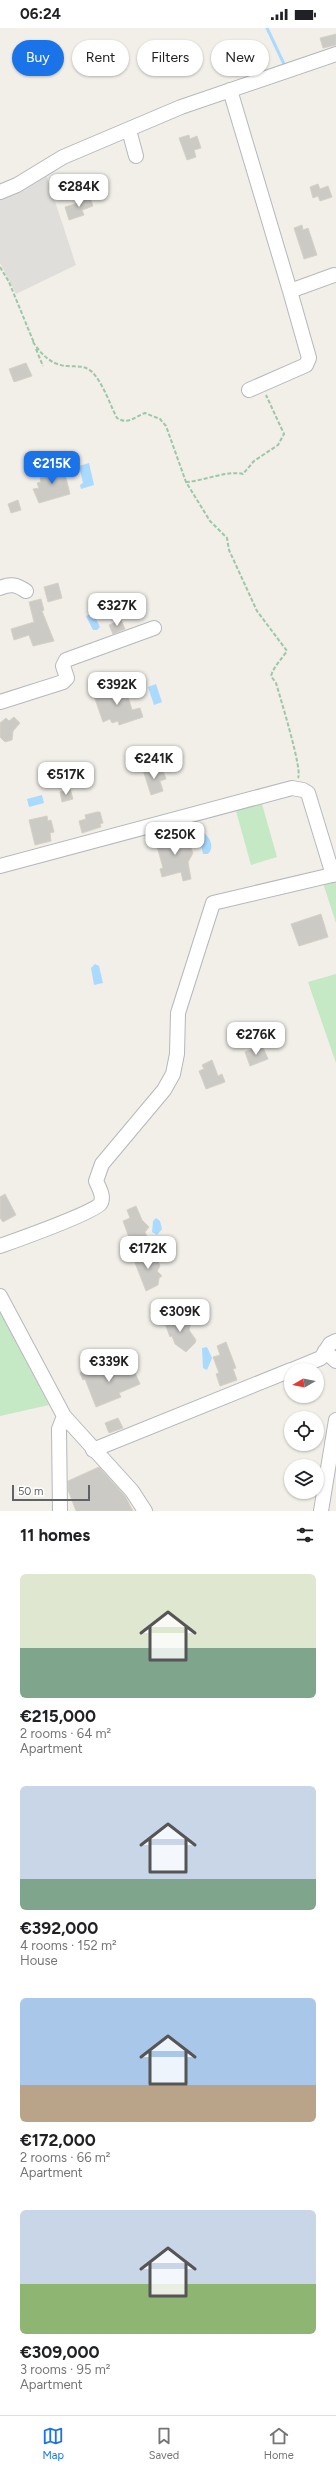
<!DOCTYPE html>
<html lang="en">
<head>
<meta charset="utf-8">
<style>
  body { margin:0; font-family:Figtree,sans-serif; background:#f2f2f2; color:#202124; height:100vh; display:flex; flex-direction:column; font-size:15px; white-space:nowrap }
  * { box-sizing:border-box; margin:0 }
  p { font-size:13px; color:#757577 }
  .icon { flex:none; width:22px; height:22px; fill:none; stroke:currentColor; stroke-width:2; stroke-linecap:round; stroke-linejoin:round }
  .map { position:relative; height:1483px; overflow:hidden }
  .drawer { display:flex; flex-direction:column; background:#fff; flex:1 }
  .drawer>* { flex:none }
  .guide { position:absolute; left:12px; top:12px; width:312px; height:36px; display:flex; gap:8px }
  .needle { width:26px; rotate:260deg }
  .buttons { position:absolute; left:284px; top:1335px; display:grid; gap:8px }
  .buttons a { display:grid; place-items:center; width:40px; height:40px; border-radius:50%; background:#fff; box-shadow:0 1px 3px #0004; font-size:20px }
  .scale { position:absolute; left:12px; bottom:10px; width:78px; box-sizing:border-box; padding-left:4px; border:2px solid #5f6368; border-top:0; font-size:11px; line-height:14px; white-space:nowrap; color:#5f6368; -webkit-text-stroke:3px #fff; paint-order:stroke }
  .price { position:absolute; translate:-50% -34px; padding:0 9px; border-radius:8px; background:#fff; color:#222; font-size:13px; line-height:26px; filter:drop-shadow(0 1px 2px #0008) }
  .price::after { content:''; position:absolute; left:50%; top:24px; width:12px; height:9px; margin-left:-6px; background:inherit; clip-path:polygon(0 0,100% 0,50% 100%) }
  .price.current { background:#1a73e8; color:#fff }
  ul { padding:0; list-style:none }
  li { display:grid; align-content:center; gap:8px; height:212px; padding:0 20px }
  li span { display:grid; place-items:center; height:124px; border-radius:6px; color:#555 }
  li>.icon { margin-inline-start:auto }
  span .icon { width:72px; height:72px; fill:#fffc; stroke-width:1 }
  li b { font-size:17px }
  h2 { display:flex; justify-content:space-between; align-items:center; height:48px; padding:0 20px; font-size:17px }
  .tag { padding:0 14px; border-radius:18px; background:#fff; box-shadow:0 1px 3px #0004; font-size:14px; line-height:36px }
  .tag.current { background:#1a73e8; color:#fff }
  .status { display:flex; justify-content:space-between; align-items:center; height:28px; padding:0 20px; background:#fff; direction:ltr }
  .status svg { height:11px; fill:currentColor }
  .tab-bar { display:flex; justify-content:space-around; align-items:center; height:56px; border-top:1px solid #e0e0e0; background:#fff; font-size:11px; color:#757577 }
  .tab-bar a { display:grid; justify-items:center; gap:2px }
  .tab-bar .current { color:#1a73e8 }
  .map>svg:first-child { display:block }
</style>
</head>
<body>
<div class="status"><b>06:24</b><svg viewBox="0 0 49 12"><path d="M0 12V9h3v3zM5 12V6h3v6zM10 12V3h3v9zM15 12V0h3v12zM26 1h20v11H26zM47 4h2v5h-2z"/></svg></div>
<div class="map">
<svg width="336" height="1483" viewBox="0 0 336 1483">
  <rect width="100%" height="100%" fill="#f1efe8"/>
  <path fill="#e0deda" d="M46,146L76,237L16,266L0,235V170Z"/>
  <path fill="#c5e8c5" d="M262,776L277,829L251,837L236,783Z
    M336,849V895L322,852Z
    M336,946V1035L308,954Z
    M0,1284L49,1377L0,1388Z"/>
  <path fill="#aadaff" d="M89,435L94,457L81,461L80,457L83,455L79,438Z
    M93,585L100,599L97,602H93L86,588Z
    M156,656L162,674L154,677L148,659Z
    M42,767L44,775L29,779L27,771Z
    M202,804C210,808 215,819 208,826H203L201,816L196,809Z
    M95,936L99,938L103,955L94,957L91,940Z
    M156,1190L160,1193L162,1201L157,1207L152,1204L153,1193Z
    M207,1319L212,1330L207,1342L203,1340L202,1320Z"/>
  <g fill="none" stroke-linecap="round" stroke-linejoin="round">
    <path stroke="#aadaff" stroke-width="3" d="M267,0L284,36"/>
  </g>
  <path fill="#cccac5" stroke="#d6d1c6" d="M336,6V17L323,20L320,10Z
    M189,107L190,111L197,108L201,120L194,122L196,129L187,132L179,110Z
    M318,156L320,161L328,158L332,169L320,173L318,168L313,170L310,159Z
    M89,167L93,178L82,182L84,187L69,192L65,179L78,175L77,171Z
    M302,197L303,202L308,200L317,227L304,231L294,200Z
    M26,335L32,348L14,354L9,341Z
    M56,436L58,444L64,442L70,466L39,475L33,461L39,460L37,455L41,454L40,450L47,448L45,440Z
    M18,472L21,482L11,485L8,476Z
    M58,555L62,570L48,574L44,559Z
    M41,571L44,582L42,583L54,613L33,618L29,607L14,612L11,601L34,594L29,574Z
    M121,592L125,601L113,606L109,597Z
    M128,657L130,665L127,666L132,682L140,680L143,689L119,697L118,693L112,695L110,691L103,694L94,668L101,666L106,659L110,662Z
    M14,689L20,695L13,703L12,712L5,714L0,709V695L6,690L9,693Z
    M156,738L158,745L163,743L166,751L160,753L163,763L151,767L143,742Z
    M70,761L73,771L62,774L60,764Z
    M97,784H100L103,795L100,796L101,799L82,805L79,793L86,791L85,787Z
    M47,788L48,793L51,792L54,804L50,805L51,813L35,817L29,792Z
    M176,805L178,811L188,813L193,825L188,834L191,851L183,853L181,844L162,849L160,841L163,840L155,811Z
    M321,886L328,909L299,918L291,896Z
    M262,1017L268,1031L250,1038L245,1024Z
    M212,1032L218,1048L222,1046L225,1054L206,1061L199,1043L204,1041L202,1037Z
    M5,1166L16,1187L3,1194L0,1190V1169Z
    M136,1178L142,1192L149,1199L145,1204L147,1209L131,1215L123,1193L130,1190L127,1182Z
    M140,1225L142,1231L155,1226L160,1238L157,1243L162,1248L159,1250L158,1257L146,1263L132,1227Z
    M176,1286L179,1295L191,1294L189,1302L196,1312L195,1315L186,1324L175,1316L172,1308L170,1309L163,1290Z
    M226,1314L236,1340L233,1341L237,1352L220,1358L216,1346L219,1345L213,1329L220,1327L217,1318Z
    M96,1333L104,1347L131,1336L140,1356L119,1365L121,1369L96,1379L85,1351L83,1352L80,1345L86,1342L88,1336Z
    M118,1390L123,1400L109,1405L105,1395Z
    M99,1439L125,1468L133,1483H76L68,1462V1453Z"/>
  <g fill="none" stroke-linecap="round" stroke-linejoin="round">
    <g stroke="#b5b8bc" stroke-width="16">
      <path id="minor" d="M230,62L290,263L334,247
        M129,102L136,128
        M0,164L17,157L63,129L181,79L336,26
        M249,362L306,337L309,330L290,263
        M0,560C11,555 17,557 26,563
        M0,674L63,654L67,650L63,638L66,632L154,600
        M0,838L292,760L303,762L308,765L333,847
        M0,1218C14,1213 96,1184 100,1176C105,1169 99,1160 96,1153L102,1136L164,1062L173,1046L177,1026L178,985L213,875L336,846
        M0,1268L64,1388L132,1463L145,1483
        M325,1323L336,1333
        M292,1342L321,1330L330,1316L336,1313
        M93,1422L291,1342
        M60,1483L59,1401L64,1388
        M321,1483L336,1392"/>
    </g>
    <path stroke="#9cc7a9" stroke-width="2" stroke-dasharray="4 2" stroke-linecap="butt" d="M0,239L9,254L34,315
      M33,314C41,326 52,338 68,338C76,339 84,337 91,343C103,354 110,377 117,390C128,397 134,389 145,385L160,391L166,398L186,454L210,493L227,510L229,522L257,583L287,623C281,632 274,638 271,648L276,655C280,669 303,743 298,750
      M36,321L43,338
      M186,454C203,453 228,442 243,446L254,433L278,417L284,406L266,367"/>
    <use href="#minor" stroke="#fff" stroke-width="14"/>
  </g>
</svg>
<div class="buttons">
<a><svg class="needle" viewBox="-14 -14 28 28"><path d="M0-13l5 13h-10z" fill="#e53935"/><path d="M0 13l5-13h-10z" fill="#757577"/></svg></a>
<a><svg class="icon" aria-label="locate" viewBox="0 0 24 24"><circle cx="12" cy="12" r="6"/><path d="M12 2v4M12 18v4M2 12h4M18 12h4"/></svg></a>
<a><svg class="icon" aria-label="layers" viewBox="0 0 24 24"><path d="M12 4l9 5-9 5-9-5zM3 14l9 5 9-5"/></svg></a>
</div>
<div class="scale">50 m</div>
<b class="price" style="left:79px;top:180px">€284K</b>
<b class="price current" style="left:52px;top:457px">€215K</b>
<b class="price" style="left:117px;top:599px">€327K</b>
<b class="price" style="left:117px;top:678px">€392K</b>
<b class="price" style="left:154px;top:752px">€241K</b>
<b class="price" style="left:66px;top:768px">€517K</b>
<b class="price" style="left:175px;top:828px">€250K</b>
<b class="price" style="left:256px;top:1028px">€276K</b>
<b class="price" style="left:148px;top:1242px">€172K</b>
<b class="price" style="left:180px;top:1305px">€309K</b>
<b class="price" style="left:109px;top:1355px">€339K</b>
<div class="guide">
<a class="tag current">Buy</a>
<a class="tag">Rent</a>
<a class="tag">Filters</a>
<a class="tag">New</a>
</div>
</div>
<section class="drawer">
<h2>11 homes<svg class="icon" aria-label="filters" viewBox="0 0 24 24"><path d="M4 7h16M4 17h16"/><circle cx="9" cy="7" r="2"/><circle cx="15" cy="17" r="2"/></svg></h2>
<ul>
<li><span style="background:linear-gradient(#dfe7d0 60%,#7fa58c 0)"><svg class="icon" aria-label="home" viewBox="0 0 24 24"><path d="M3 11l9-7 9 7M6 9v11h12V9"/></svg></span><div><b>€215,000</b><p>2 rooms · 64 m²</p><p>Apartment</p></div></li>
<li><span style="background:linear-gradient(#c9d6e8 75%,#7fa58c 0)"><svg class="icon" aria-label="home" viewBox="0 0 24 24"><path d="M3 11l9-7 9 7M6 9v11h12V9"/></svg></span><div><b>€392,000</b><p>4 rooms · 152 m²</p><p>House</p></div></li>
<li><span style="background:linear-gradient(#a9c7e8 70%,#b9a48a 0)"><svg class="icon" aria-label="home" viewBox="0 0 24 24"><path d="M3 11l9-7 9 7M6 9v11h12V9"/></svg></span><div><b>€172,000</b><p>2 rooms · 66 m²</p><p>Apartment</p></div></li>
<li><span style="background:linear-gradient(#c9d6e8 60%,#8fb573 0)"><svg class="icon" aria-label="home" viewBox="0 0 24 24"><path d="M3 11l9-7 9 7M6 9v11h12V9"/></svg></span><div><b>€309,000</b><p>3 rooms · 95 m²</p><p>Apartment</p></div></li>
</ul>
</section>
<nav class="tab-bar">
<a class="current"><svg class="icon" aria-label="map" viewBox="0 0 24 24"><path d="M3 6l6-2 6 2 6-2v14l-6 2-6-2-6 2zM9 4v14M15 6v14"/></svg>Map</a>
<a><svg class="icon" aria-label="saved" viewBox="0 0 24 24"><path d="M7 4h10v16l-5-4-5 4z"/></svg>Saved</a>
<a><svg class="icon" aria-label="home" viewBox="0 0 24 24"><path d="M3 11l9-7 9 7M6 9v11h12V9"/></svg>Home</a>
</nav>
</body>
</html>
